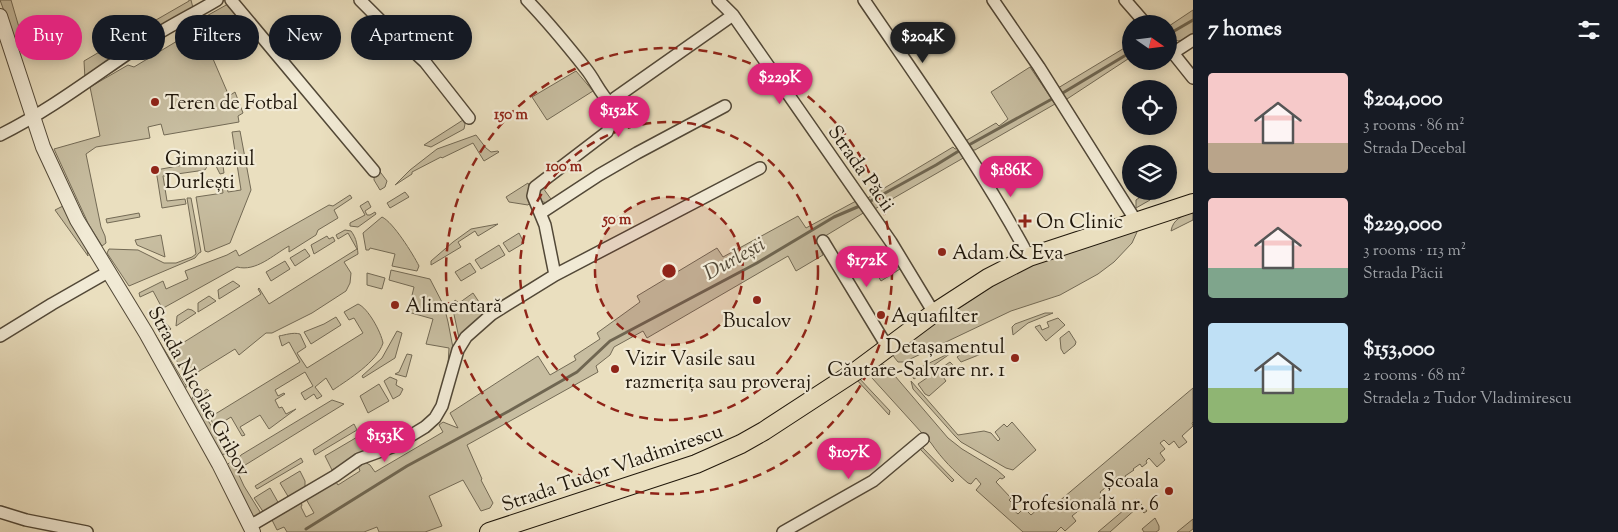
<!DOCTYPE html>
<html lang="en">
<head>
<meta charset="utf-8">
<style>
  body { margin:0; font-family:"Sorts Mill Goudy",serif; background:#242831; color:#f1f3f6; height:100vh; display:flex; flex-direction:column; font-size:19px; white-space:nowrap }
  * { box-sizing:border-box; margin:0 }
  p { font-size:16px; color:#9ea1a6 }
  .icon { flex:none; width:28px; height:28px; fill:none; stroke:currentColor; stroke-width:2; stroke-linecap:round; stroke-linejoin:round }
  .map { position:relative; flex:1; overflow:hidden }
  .panel { display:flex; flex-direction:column; background:#171b24; width:425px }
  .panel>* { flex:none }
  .banner { position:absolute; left:15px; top:15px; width:475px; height:45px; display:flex; gap:10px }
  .needle { width:32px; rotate:104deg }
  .tools { position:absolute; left:1122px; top:15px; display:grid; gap:10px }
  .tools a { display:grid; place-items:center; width:55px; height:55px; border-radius:50%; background:#171b24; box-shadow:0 2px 12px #0003; font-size:25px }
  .price { position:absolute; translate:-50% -42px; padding:0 11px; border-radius:18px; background:#db2777; color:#fff; font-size:16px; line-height:32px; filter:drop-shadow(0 1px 2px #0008) }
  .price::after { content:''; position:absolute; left:50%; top:30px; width:15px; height:11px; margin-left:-8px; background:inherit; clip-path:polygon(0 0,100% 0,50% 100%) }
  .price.active { background:#222; color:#fff }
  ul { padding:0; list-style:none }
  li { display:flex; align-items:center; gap:15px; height:125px; padding:0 15px }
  li span { display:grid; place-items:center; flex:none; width:140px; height:100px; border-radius:5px; color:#555 }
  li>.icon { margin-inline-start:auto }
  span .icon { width:60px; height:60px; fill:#fffc; stroke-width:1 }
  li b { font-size:21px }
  h2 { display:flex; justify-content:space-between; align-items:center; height:60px; padding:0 15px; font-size:21px }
  .pill { padding:0 18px; border-radius:22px; background:#171b24; box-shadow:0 2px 12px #0003; font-size:18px; line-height:45px }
  .pill.active { background:#db2777; color:#fff }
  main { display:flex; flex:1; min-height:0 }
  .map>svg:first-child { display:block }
</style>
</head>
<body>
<main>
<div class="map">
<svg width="1193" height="532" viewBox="0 0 1193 532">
  <rect width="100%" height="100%" fill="#eadfbf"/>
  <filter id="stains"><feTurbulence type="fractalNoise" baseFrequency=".004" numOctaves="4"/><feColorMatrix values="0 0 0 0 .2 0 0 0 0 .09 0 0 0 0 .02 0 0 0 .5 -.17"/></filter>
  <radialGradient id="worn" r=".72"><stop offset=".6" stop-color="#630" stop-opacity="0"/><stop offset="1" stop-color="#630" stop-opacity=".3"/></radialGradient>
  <path fill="#c7bda0" stroke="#736a55" d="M0,0H11L23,41L17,47Z
    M189,0H191L193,8L121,52L116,43L189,1Z
    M228,4L243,25L237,28L230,16L215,24L213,21L198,29L207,45L229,96L235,92L243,113L238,116L239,122L164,135L161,124L148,127L150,138L96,147L86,154L101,227L105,236L106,243L102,246L88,223L54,149L100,136L90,87L128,65L134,67L197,29L194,23Z
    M1193,10V35C1184,40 1178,44 1169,37V26Z
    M113,44L117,55L85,79L84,61Z
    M1131,44V57L1067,99H1063L1058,88Z
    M1030,67L1055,104L975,150H972L966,143L967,140L996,123L999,126L1008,119L991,92Z
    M576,71L593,91L547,120L532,97Z
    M463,120L465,124L464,129L431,147L424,145Z
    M240,131L251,190L230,243L208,252L205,251L196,197L223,193L221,178L225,177L228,192L241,190L232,132Z
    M476,135L486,148L491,152L498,151L499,152L484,161L473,143L442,158L441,157L412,172V174L395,185L410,170L437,149Z
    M953,147L955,149L959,148L965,157L873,210L866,199Z
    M222,158L224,173L220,174L215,164L214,159Z
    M205,161L206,165H208L205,170L163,176L167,201L185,199L186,204L162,208L156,170Z
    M375,165L387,181L385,187L380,190L374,180Z
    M528,183L530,188L531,202L528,205L509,202L506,197Z
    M543,188L551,199L547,203L540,201L538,199L540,190Z
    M405,192L409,197L390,208L387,203Z
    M1146,193L1151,197L1150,200L1136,208V200Z
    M350,195L352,198L334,210L338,218L318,230L316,235L289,252V246C273,255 256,272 237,267L149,316L148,314L161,306L153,291L140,297L139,293L163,281L166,289L188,279L185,271L227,255L236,250L239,256L329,205L333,206Z
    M187,198H191L201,252L199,253L195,258L129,286L107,253L109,249L138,250L164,263H176L192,257L196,254Z
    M368,201L371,207L365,211L367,215H370L375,212L376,214L358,227L350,226V223L365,215L360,206Z
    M856,201L865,212L817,241L823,255L796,271L788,256L647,338L643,331L614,347L610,355L596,366L598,372L467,445L482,479L481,480L493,503L490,508L481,511L463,480L429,496L442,526L425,532H379L377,527L364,532H287L284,527L277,530L272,520L300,501L302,505L301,507L306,517L314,513L306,499L336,482L338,485L360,471L358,465L363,461L370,465L375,472L443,432L439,425L443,422L458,428L450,413L538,356L550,375L576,360L574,356L600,339L597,333L640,302L637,296L717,248L723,257L798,216L806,228Z
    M63,206L87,249L88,256L55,210Z
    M1193,212V220L1171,231C1173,219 1182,216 1193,212Z
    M139,213L140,217L107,223L106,219Z
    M382,217C393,222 413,254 419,266L417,271L392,266L395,254L370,248L369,250H366L363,233Z
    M498,224L478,236L475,231L458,242L461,247L431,265V261L453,242L471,229Z
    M1135,229L1137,232L1132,243L1114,262L1098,274L1060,295L1011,311L904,362H898L894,357L892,352L1018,269L1060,257L1061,253Z
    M345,230L351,231C357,239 357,245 358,254L344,262L351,273L350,283L346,291L312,313L272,333H266L239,355L235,349L193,375L191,383L157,330L158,328L166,323L171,329L163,334L173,349L261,294L258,289L259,288L269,304L357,249L348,233L338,239L336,235Z
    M519,233L524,243L509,252L503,243Z
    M161,235L165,257L137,245L135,240Z
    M327,236L329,239L333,237L335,241L314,254L311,245Z
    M499,245L505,255L481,269L475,260Z
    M305,249L310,256L295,266L290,258Z
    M895,260L900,269L881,281L875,271Z
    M285,261L290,269L271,281L266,272Z
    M470,263L476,272L461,281L455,272Z
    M391,270L430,279L444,306L448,322L454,353L448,365L449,348L426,344L433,319L408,312L414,287L389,280Z
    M367,273L385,278L382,289L367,285Z
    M233,281L240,286L219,299L218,290Z
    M473,293L485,311L459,338L452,305L455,300L459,303Z
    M209,296L216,301L198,312V303Z
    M358,304C368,308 381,332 383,343C377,362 349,379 333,390L326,378L315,387L322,396L317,399L314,394L305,400L301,393L313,386L305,372L275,390L278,396L284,393L285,394L275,400L279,408L282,407L286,414L296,409L269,429L260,415L240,427L245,435L242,436L231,417L215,427L197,395L207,389L209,391L200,397L212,416L300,362L289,342L282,346L279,336C285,335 293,332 300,334L306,347L297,353L307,368L363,333L354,318L349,320L344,312Z
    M188,309L192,310L196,313L176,326L177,316Z
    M1045,313H1053L1028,323L1013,335L1012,327L1015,324Z
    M336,317L341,325L311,344L304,332L324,324Z
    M1058,318L1065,325L1046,341L1035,327L1040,325L1042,330L1049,327L1047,322Z
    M397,331L402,333L395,358L363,378L362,376L382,358Z
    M1069,331L1076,342L1075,345L1064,354L1061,349L1060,338Z
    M155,334L187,387H184L154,340Z
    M973,346L981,354L961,362L957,357Z
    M954,351L914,379L911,375L915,370Z
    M407,354L412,355L406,377L395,374L399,372Z
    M950,362L955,367L943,377L946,381L929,396L925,394L918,384Z
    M879,364L884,365L889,369L948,438L962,449L997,470L1005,477L1002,479L1000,478L996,482L1011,498L1009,500L1015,506L1012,509L1018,514L1024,508L1031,515L1046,502L1051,508L1193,388V422L1192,423L1193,426L1182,436L1187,442L1179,448L1174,441L1169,445L1164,440L1160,443L1165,449L1160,453L1165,460L1157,467L1149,458L1146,461L1147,463L1142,467L1140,464L1133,469L1134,470L1125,476L1127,479L1118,486L1114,481L1100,492L1103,496L1092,505L1090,502L1086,505L1084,504L1082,505L1083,507L1072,516L1076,521L1065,531L1061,527L1056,532H1023L976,490L981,484L976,478L971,484L968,483C954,471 942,459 931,443L872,378L870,370Z
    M390,377L397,380L396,385L403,389L400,395L393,399L384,381Z
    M858,377L890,411L889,415L856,379Z
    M911,381L958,435L984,431L991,433L998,441L1000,439L995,432L1004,424L1007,427L1012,422L1036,450L1013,470L1006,468L961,442L955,436L913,389Z
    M379,384L389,401L368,413L360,396Z
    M193,396L228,453L221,455L190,404Z
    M332,400L344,404L242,467L238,459L241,455Z
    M354,424L357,430L315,455L313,450Z
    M364,433L373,446L332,470L325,456Z
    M922,447L954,480L952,482L920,449Z
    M301,458L303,462L257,489L255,486Z
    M232,460L244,486L262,515L253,517L248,506L245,505L227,465Z
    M300,471L305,481V487L289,498L280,483Z
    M270,488L279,504L264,513L254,498Z
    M1137,499L1147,511L1144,513L1138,507L1110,532H1098Z
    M1155,518L1159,526V530L1156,532H1144L1142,529Z
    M1193,519V529L1189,532H1177Z"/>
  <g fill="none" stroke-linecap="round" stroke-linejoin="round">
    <path stroke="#6f6651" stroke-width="3" d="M1169,34L1193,20
      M967,146L1061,94L1131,52
      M867,203L936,165L962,149
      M306,529L407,466L509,411L577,372L610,341L757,263L834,217L862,205"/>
    <g stroke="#524837" stroke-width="14">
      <path id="minor" d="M231,0L374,171
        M360,0L387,27L425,62L469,118
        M527,0C548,22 567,45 586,69C595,80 600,94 611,104
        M718,0L733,15L891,242L934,313
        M864,0C921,84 981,167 1029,257
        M993,0L1039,67L1136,221
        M1125,0L1146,24
        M1169,48L1193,78
        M1173,53L1193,40
        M0,135C55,108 103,69 154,36C175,23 197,12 217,0
        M541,213L599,175L637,153L725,106
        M823,241L888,348
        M555,275L545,225L533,196L535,187L607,132C614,119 608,109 615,98L733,15
        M0,336L52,304L108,272
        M0,512L26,520L87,532
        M250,526L335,476L359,459L392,447L425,427L435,418L442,406L458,350L466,337L492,314L555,275L760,168
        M783,532L873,481L923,439"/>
    </g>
    <g stroke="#524837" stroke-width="16">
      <path id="tertiary" d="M0,16L43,147L77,220L146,333L219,464L253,532"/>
    </g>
    <g stroke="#1f160a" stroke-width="20">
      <path id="primary" d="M489,532L696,464L741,444L764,431L859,369L934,313L988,278L1029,257L1193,203"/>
    </g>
    <use href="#minor" stroke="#f1ead5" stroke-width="11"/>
    <use href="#tertiary" stroke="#f1ead5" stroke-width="14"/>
    <use href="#primary" stroke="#eadfbf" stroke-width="18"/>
  </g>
  <circle cx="669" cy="271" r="74" fill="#8f2418" fill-opacity=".12"/>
  <g fill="none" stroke="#8f2418" stroke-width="2.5" stroke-dasharray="9 6">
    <circle cx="669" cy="271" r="74"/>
    <circle cx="669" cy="271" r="149"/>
    <circle cx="669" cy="271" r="223"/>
  </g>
  <g fill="#8f2418" stroke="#f1ead5" stroke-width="2">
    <circle cx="155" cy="102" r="5"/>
    <circle cx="155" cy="170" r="5"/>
    <path d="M1022.5 213.5h5v5h5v5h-5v5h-5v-5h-5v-5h5z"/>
    <circle cx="942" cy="252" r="5"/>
    <circle cx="757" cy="300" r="5"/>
    <circle cx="395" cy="305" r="5"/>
    <circle cx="881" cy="315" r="5"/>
    <circle cx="1015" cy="358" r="5"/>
    <circle cx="615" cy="369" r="5"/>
    <circle cx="1169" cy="491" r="5"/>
  </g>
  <g text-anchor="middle" stroke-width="4.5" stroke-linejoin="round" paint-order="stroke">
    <g font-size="20" fill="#1f160a" stroke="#f1ead5" text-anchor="start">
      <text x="165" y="109">Teren de Fotbal</text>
      <text x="165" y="165">Gimnaziul<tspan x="165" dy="23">Durlești</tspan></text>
      <text x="1036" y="228">On Clinic</text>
      <text x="952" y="259">Adam &amp; Eva</text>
      <text x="405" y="312">Alimentară</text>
      <text x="891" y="322">Aquafilter</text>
      <text x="757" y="327" text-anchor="middle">Bucalov</text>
      <text x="1005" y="353" text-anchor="end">Detașamentul<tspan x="1005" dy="23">Căutare-Salvare nr. 1</tspan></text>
      <text x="625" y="365">Vizir Vasile sau<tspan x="625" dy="23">razmerița sau proveraj</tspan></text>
      <text x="1159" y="487" text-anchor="end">Școala<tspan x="1159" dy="23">Profesională nr. 6</tspan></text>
    </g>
    <g font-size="20" fill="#1f160a" stroke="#f1ead5">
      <text transform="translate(862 168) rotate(55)" y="7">Strada Păcii</text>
      <text transform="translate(200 391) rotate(61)" y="7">Strada Nicolae Gribov</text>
      <text transform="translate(612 467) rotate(-19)" y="7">Strada Tudor Vladimirescu</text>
    </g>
    <g font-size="21" font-style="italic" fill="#554b3a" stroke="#f1ead5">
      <text transform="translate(734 258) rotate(-29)" y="7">Durlești</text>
    </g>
  </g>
  <circle cx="669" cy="271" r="8" fill="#8f2418" stroke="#f1ead5" stroke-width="2.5"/>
  <g font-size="15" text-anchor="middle" font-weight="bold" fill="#8f2418" stroke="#f1ead5" stroke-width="4.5" stroke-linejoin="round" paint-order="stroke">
    <text x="511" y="119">150 m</text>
    <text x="564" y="171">100 m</text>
    <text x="617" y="224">50 m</text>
  </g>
  <rect width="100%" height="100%" filter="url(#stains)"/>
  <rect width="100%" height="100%" fill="url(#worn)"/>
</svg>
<div class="tools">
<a><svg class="needle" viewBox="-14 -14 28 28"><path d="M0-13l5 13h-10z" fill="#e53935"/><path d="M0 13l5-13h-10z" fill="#9ea1a6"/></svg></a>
<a><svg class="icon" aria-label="locate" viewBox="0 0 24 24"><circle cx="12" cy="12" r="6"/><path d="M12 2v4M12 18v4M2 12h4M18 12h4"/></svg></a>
<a><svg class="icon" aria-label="layers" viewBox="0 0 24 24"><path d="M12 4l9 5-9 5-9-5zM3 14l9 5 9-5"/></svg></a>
</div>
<b class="price active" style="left:923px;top:64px">$204K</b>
<b class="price" style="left:780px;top:105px">$229K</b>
<b class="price" style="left:619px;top:138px">$152K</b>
<b class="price" style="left:1011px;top:198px">$186K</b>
<b class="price" style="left:867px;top:288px">$172K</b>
<b class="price" style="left:385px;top:463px">$153K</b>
<b class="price" style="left:849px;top:480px">$107K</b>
<div class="banner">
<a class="pill active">Buy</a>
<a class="pill">Rent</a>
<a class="pill">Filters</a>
<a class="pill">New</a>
<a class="pill">Apartment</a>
</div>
</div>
<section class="panel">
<h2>7 homes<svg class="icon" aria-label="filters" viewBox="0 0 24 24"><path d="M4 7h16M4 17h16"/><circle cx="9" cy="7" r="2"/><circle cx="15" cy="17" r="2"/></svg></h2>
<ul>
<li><span style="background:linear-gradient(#f6c9c9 70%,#b9a48a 0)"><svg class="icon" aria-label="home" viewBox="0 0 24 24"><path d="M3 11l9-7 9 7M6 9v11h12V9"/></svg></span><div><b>$204,000</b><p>3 rooms · 86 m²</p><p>Strada Decebal</p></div></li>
<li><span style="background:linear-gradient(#f6c9c9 70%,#7fa58c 0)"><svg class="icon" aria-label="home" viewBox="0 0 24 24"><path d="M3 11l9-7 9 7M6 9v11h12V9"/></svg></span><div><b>$229,000</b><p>3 rooms · 113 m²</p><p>Strada Păcii</p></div></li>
<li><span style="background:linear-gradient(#bfe0f5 65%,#8fb573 0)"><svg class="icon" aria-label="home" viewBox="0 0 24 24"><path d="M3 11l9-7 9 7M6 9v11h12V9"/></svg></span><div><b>$153,000</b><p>2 rooms · 68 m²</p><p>Stradela 2 Tudor Vladimirescu</p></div></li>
</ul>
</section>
</main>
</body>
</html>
